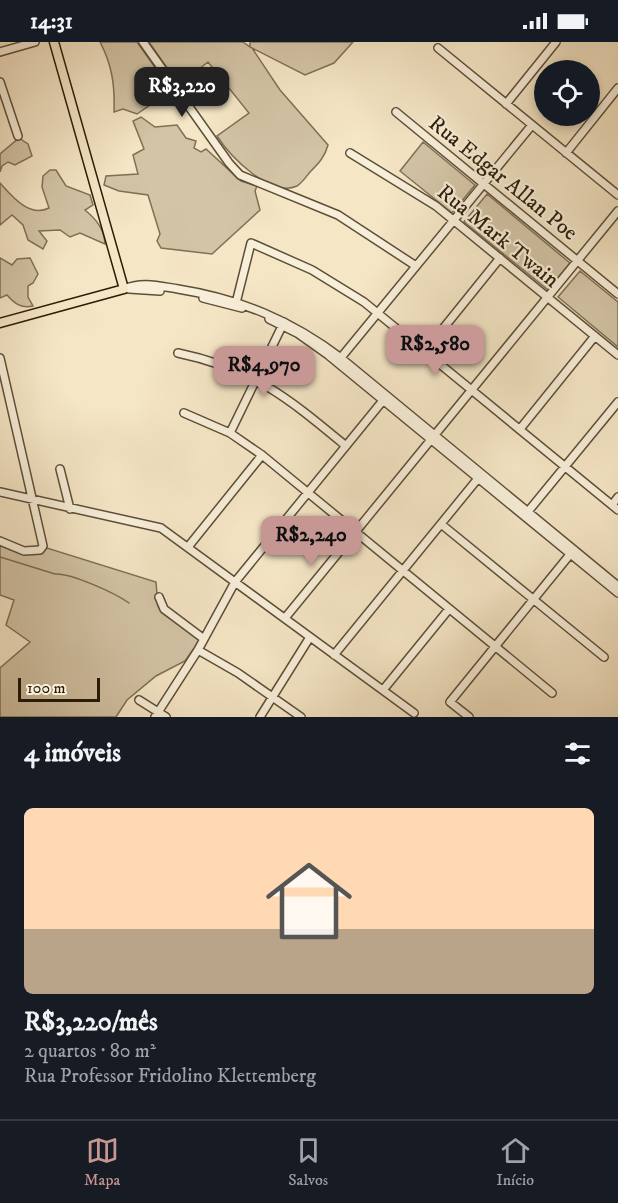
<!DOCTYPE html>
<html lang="pt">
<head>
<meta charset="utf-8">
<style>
  body { margin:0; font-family:"IM FELL DW Pica",serif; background:#242831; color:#f1f3f6; height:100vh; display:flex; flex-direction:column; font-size:22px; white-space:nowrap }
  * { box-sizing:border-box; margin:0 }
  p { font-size:20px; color:#9ea1a6 }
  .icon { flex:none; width:33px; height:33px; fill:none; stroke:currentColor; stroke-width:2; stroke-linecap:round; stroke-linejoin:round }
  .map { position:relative; height:675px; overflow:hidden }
  .sheet { display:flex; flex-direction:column; background:#171b24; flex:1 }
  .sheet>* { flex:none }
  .fabs { position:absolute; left:534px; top:18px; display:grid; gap:12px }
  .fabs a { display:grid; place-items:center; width:66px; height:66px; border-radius:50%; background:#171b24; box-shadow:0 3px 9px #0003; font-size:30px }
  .scale { position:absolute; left:18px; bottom:15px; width:82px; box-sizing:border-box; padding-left:6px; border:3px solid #2b1c07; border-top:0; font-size:16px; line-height:21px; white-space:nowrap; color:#2b1c07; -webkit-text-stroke:4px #f8efda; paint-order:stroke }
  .price { position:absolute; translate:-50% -51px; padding:0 14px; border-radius:12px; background:#c59692; color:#111; font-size:20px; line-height:39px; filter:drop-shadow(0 2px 3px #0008) }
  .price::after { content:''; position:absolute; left:50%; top:36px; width:18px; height:14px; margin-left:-9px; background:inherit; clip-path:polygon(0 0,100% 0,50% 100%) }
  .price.current { background:#222; color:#fff }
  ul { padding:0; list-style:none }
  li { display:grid; align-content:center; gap:12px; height:318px; padding:0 24px }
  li+li { border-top:2px solid #363941 }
  li span { display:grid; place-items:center; height:186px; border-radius:9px; color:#555 }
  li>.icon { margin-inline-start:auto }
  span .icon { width:108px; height:108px; fill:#fffc; stroke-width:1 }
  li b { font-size:26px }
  h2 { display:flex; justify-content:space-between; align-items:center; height:72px; padding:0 24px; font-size:26px }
  .status { display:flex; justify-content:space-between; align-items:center; height:42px; padding:0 30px; background:#171b24; direction:ltr }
  .status svg { height:16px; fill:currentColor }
  .dock { display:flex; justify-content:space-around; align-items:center; height:84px; border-top:2px solid #363941; background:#171b24; font-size:16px; color:#9ea1a6 }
  .dock a { display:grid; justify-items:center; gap:3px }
  .dock .current { color:#c59692 }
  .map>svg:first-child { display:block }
</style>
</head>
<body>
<div class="status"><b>14:31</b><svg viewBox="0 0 49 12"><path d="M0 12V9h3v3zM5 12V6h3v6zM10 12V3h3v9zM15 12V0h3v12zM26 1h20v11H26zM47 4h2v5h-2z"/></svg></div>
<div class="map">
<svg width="618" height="675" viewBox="0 0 618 675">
  <rect width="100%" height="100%" fill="#f5e6c6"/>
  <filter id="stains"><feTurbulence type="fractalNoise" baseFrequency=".00333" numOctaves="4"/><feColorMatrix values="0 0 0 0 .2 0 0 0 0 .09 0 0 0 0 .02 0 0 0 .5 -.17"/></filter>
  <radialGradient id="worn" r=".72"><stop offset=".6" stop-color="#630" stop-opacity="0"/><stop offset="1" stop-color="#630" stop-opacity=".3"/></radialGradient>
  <path fill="#d3c4a6" stroke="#7f7056" stroke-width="1.5" d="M100,0H137L169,45L166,52L137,72L123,67L114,70C115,43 112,23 100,0Z
    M149,0H243L250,5V0H353L334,21L305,33L252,6L280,48L328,103C325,115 318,122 310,130C306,135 302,141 297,144C270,156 230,114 217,94L249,71L208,20L179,43Z
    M141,75L155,85L177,83L186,96L196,99L194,106L201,110L206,107L241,139L257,144L255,149L260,168L212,212L161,206L157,199L160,192L148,153L119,149L104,143L106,134L138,132L133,113L144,107L133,79Z
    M19,96L28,102L32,114L15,123L8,120L2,124L0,130V112Z
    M423,100L475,143L452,171L400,129Z
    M50,128H56L66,144L90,153L93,163L85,168C97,178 104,187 105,202L80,191L70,195L60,188L39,189L47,199L43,207L28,198L23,183L12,173L0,183V141C12,154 29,176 49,166L42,145L43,134Z
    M487,152L570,221L548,248L464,180Z
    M0,216L12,223L17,217L30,216L38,232L33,241L28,244V255L33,264C21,267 14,261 7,253L0,256Z
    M580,229L618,260V305L558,255Z
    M0,503C18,510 30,519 47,506L156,540L158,564L162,571L200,598L185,619L156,634L127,658L116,675H0V626L30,600L6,583L14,558L0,553Z"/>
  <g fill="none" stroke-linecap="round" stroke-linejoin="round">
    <path stroke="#7b6c53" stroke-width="1.5" d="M0,515L55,532C71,531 115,551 129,561"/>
    <g stroke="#5e4e37" stroke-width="10">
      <path id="minor" d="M143,0L229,121L240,133L338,173L416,224
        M438,6L618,153
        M0,10L35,0
        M0,40L18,94
        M506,62L556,0
        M396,70L618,252
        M350,111L436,164L618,313
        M566,111L618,46
        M124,247C142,239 159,244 178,247C240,257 291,278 341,316L618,544
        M129,247L160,249
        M203,256L242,266
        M236,261L251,201L312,228L364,260L618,468
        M269,277L297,291L328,313L618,551
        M425,309L500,216
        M178,311C254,327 288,356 346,404
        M0,316L43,504L40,508L24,509L0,499
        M339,318L532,83
        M184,371L230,391L262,413L552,651
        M520,387L595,294
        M230,391L284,280
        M60,427L70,467
        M0,450L161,486L414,671
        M612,463L618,455
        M526,472L618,360
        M441,482L604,615
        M188,505L262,413
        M159,555L164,567L204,597
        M285,576L618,169
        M198,608L238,631L301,675
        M334,613L480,434
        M383,648L449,567
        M139,658L166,675
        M155,675L198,608L235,540L385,356
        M260,675L310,595
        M469,675L450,660L572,510"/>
    </g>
    <g stroke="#2b1c07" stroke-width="11">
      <path id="major" d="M0,281L124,247L54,0"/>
    </g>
    <use href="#minor" stroke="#f8efda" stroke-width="7"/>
    <use href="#major" stroke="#f5e6c6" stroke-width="8"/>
  </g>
  <g text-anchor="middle" stroke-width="4.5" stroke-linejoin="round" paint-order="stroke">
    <g font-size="22" fill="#2b1c07" stroke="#f8efda">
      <text transform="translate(504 135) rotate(39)" y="8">Rua Edgar Allan Poe</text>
      <text transform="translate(499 193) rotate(39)" y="8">Rua Mark Twain</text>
    </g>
  </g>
  <rect width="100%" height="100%" filter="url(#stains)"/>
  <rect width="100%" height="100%" fill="url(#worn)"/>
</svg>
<div class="fabs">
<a><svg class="icon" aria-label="locate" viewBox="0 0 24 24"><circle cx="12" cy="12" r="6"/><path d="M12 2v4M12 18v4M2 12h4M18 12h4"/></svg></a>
</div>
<div class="scale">100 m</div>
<b class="price current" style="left:182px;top:76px">R$3,220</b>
<b class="price" style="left:435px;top:334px">R$2,580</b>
<b class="price" style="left:264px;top:355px">R$4,970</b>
<b class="price" style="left:311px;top:525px">R$2,240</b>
</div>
<section class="sheet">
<h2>4 imóveis<svg class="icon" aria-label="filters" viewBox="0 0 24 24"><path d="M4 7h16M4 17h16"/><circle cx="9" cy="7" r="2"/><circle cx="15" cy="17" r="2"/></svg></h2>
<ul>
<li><span style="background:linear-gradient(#ffd9b3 65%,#b9a48a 0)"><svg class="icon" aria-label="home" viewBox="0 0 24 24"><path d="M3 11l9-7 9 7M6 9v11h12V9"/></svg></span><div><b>R$3,220/mês</b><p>2 quartos · 80 m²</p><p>Rua Professor Fridolino Klettemberg</p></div></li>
</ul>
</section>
<nav class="dock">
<a class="current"><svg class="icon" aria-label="map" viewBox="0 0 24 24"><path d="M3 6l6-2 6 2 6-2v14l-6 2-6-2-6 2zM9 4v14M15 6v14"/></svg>Mapa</a>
<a><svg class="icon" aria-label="saved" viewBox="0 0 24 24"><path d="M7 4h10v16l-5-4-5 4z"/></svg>Salvos</a>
<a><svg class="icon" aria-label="home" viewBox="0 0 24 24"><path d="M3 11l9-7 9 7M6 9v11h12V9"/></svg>Início</a>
</nav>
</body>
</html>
